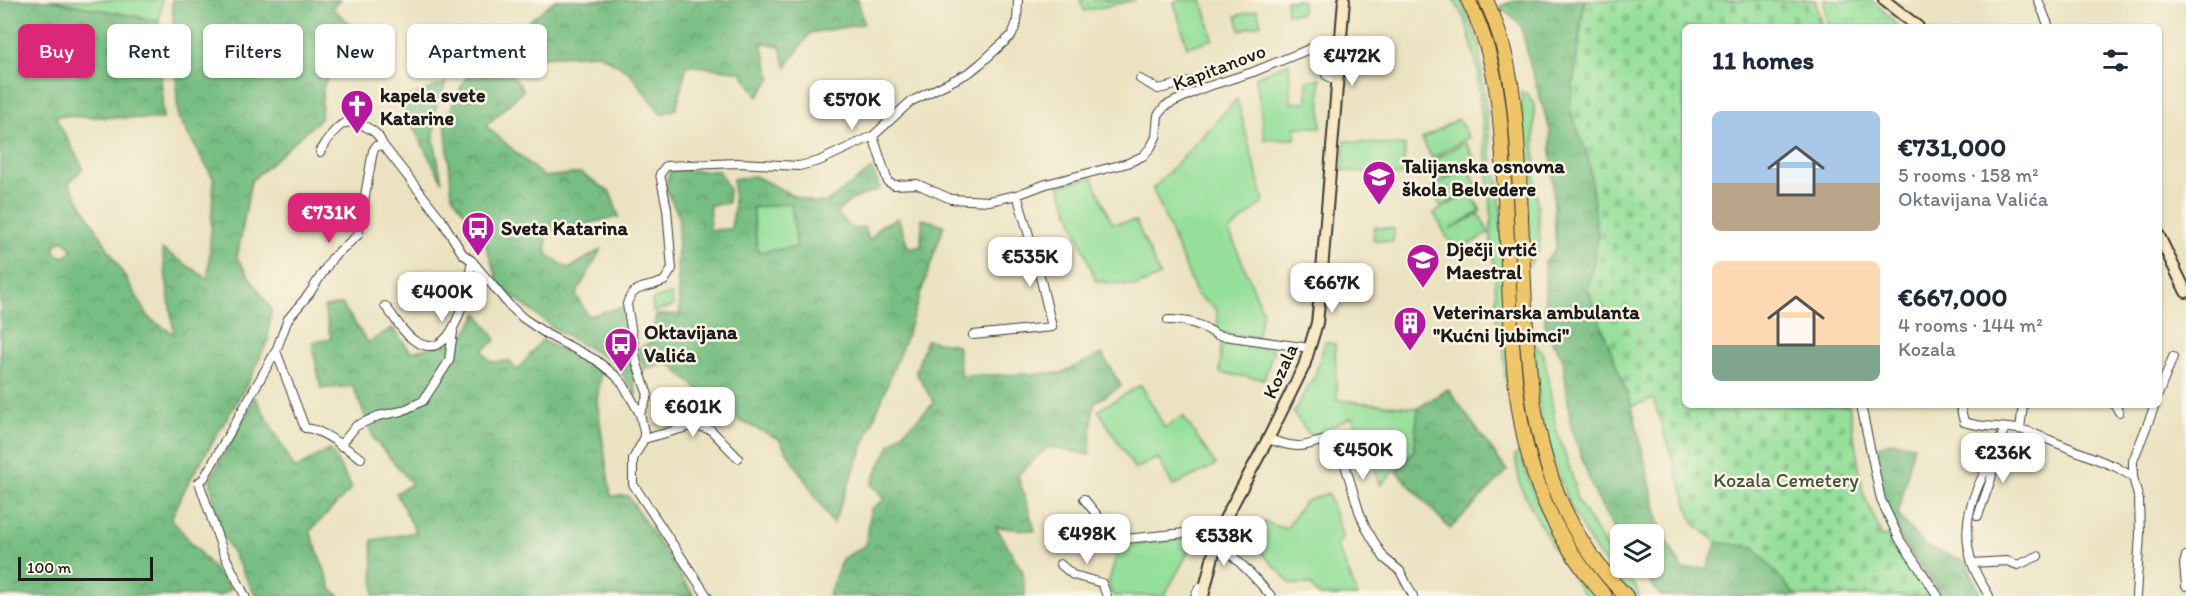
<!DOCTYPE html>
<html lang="en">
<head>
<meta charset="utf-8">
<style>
  body { margin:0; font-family:Itim,sans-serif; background:#f6f6f7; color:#1f2937; height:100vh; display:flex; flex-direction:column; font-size:22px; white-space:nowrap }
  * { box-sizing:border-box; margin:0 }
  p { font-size:20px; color:#747a83 }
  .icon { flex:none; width:33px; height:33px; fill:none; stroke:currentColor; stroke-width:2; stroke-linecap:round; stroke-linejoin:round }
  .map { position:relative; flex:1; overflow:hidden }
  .drawer { position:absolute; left:1682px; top:24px; width:480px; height:384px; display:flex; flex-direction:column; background:#fff; border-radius:9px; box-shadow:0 2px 4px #0004 }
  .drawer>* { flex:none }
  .hud { position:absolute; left:18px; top:24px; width:570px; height:54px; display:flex; gap:12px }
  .fabs { position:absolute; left:1610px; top:524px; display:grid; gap:12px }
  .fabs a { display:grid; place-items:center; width:54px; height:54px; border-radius:9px; background:#fff; box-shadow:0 2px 4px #0004; font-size:30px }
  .scale { position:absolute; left:18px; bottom:15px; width:135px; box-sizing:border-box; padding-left:6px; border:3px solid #1c1c1c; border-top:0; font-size:16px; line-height:21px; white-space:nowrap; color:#1c1c1c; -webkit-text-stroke:4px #fcf5e5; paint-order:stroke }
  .price { position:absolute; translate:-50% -51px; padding:0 14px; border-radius:12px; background:#fff; color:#222; font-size:20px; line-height:39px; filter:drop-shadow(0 2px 3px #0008) }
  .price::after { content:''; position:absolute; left:50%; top:36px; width:18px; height:14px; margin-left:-9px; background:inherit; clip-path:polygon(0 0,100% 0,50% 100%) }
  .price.current { background:#db2777; color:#fff }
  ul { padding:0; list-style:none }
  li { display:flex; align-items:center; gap:18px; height:150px; padding:0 30px }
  li span { display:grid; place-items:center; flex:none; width:168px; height:120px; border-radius:9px; color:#555 }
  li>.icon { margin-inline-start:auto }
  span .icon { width:72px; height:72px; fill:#fffc; stroke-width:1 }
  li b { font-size:26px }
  h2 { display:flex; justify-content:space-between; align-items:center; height:72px; padding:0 30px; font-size:26px }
  .tag { padding:0 21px; border-radius:9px; background:#fff; box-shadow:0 2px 4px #0004; font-size:21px; line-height:54px }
  .tag.current { background:#db2777; color:#fff }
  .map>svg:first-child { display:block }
</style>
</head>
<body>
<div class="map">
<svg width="2186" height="596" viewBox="0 0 2186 596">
  <defs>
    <pattern id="forest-crowns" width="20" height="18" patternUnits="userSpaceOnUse" patternTransform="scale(1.5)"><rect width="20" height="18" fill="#77be82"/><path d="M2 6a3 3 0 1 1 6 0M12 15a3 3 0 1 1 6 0" fill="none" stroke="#619a6a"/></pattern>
    <pattern id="cemetery-stones" width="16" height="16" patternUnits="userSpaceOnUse" patternTransform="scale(1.5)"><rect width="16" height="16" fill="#94df9a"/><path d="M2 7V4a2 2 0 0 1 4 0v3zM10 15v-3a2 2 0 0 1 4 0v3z" fill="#7fbf84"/></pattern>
    <pattern id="park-crowns" width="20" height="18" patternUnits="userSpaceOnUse" patternTransform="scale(1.5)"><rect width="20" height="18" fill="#94df9a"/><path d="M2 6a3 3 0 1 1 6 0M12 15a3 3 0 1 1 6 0" fill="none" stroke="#7fbf84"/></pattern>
  </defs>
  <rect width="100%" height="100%" fill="#fcf5e5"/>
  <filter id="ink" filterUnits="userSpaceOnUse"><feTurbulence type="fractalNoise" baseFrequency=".0167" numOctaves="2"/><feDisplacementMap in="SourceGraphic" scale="12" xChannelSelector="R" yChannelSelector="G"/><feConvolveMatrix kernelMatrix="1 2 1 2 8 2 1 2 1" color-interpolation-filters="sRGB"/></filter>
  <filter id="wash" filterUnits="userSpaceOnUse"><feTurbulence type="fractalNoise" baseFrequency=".008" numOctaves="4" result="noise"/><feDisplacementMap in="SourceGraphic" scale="24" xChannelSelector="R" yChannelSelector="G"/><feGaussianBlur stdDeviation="1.35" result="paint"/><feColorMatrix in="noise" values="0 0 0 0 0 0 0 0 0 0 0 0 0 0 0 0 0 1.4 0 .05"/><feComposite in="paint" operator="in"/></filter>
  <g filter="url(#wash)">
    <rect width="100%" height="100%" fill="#eae2c0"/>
    <path fill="#94df9a" stroke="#587e5b" stroke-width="1.5" d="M49,0H162L159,21Z
      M1080,0H1136L1084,11Z
      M1180,0H1202L1213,39L1187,47L1174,2Z
      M1286,0H1302V13L1287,14Z
      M1454,0H1461L1479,43L1492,165L1499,185L1513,415L1505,375L1503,345L1497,335L1495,274L1491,245V205L1478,80L1479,74L1466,22Z
      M1257,10L1261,24L1240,30L1236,16Z
      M1289,63L1291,103L1307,102V81L1320,78L1321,127H1296L1295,139L1265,140L1256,77Z
      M1521,92L1528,94L1534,106L1535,178L1540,241L1539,249L1530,265Z
      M1237,99L1264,202L1229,231L1263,311L1257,337L1218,332L1217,310L1197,295L1153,189Z
      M1458,119L1469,137L1432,158L1422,139Z
      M1345,141L1405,146L1403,176L1343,171Z
      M1465,142L1476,161L1439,181L1429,163Z
      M1467,168L1478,186L1441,207L1431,188Z
      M1092,177L1112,223L1136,221L1160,276L1137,286L1096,281L1059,185Z
      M1470,192L1481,211L1450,229L1479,214L1489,233L1455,252L1434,213Z
      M791,203L797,247L758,252L752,208Z
      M1325,342L1335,344L1337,400L1418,408L1414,450L1381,485L1352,417L1311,436L1293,413L1315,375Z
      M1221,344L1274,349L1264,379L1220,373Z
      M1534,345L1542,352L1545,360L1556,428L1575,485L1576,498L1605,546L1614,566L1636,587L1639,596H1635C1591,555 1564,502 1549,445C1546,435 1542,424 1540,414C1537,391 1536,368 1534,345Z
      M1141,385L1165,428L1183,416L1216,465L1173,486L1158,458L1135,469L1098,410Z
      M1520,451C1534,506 1561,553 1597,596H1585L1552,546L1521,488L1515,456Z
      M1328,493L1343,538L1337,545L1358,596H1319L1310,584H1291L1261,552L1264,522L1286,529L1304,502Z
      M1197,537L1164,596H1113L1108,584L1119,547Z"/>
    <path fill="url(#forest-crowns)" stroke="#4a6d4f" stroke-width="1.5" fill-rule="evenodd" d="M0,0H49L159,21L163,119L55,116L83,168L69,183L150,319L174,334L162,249L208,279L214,179L178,117L172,0H340L332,8L381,50L367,70L337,58L323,87L321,118L251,181L237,258L271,309L268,340L248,383L188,483L171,519L231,589L219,596H0ZM63,240L68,244L72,250L65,257C58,255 54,254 55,245Z
      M555,0H858L864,24L810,33L786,67L780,46L761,42L771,78L758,97L741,72L687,65L676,109L661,114L629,72L599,54L537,57L519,29Z
      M1514,0H1584L1570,108L1589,160L1598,239L1588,290L1632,406L1660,527L1682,569L1707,568L1717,542L1754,547L1796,596H1661L1638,567H1653V534H1620V541L1593,490L1571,427L1563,358L1552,342L1545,325V262L1556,248L1550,130L1530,65L1521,25L1500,7Z
      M511,74L524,90L486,126L544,177L581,173L610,192L619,217L546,232L547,254L569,269L601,249L576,295L588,316L623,307L637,397L615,363L553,328L500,286L484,241L452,195L445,121L466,77Z
      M446,83L435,109L434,141L442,181L398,100Z
      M872,169L880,189L851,200L836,213L854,229L864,227L870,241L880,226L898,218L908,247H921L922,219L944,225L906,337L833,524L779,439L723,413L669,363L644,370L638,349L650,342L656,315L680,314L677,269L679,216L665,188L670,170L719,171L729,190L728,203L710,205V230L731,229L734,210L733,179L755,176L792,195L815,203L827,202ZM791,203L797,247L758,252L752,208Z
      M342,304L368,343L392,328L411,352L462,340L478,313L496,340L482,351L491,362L510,361L517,371L542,340L601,371L597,402L611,496H628L694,596H374L372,540L416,532L396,493L412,484L374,439L353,386L321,389L312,342L331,339L324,307Z
      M926,340L957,345L961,376L1061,373L1102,354L1121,386L1094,403L1089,455L1048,447L1018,475L1035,531L996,527L1023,572L1025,596H828L842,559L866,545L871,509L885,499L871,484L890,445L934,403L916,372Z
      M1448,389L1507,471L1450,529L1397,472L1414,450L1418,408Z
      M255,397L295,469L330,449L352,488L310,531L332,590L340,596H256L219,528L210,479Z
      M1893,442L1914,445L1898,515L1925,546L1966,562L1981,596H1941L1902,541L1883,501L1871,448Z"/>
    <path fill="url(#cemetery-stones)" stroke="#587e5b" stroke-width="1.5" d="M1585,0H1815L1822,27H1684V405H1849L1863,492L1882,537L1890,536L1931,596H1796L1754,547L1717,542L1693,523L1653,399L1632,406L1588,290L1598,238L1589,160L1570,108Z"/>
    <path fill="url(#park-crowns)" stroke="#587e5b" stroke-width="1.5" d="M1824,0H1871L1885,12L1898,27H1828Z
      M1374,227L1394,229L1393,242L1373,240Z
      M671,294L674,306L653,312L652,300Z"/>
  </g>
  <g filter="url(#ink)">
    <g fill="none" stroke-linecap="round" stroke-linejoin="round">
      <g stroke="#3b3a35" stroke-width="10">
        <path id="street" d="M2038,0L2049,27
          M1140,79L1158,89L1193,81L1203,88
          M873,136L888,182L894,185L917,184L951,199L989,201L1017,195L1046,184L1128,163L1143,156L1151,147L1156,137L1158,115L1165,106L1203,88L1253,72L1317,46L1322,47L1326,75L1338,82
          M320,152C333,132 342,112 368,128C377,133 379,136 383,145
          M385,306C395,317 402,333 415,341C456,367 467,285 472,261
          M1168,320C1187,320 1201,324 1217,335L1310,348
          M973,335L1052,327L1036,259L1017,195
          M2158,395L2173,357
          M1861,405L1881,500L1900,540L1938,596
          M1960,405L1964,422C1985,429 2006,425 2027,431L2116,467L2133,477
          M2115,405L2119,412
          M640,414L648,395L637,364L627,304C633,284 647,289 664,281L672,269L667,209L660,174L666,166L738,163L799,166L819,161L873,136L910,102L970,72L980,64L1012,35L1017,22L1018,0
          M2020,429L2023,405
          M644,439L695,425L711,430L738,458
          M1268,439C1278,442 1288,446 1298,446C1310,446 1321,439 1333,440L1340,448L1359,511L1366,528L1384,558L1400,571L1413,596
          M340,446L356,426L378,416L402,411L423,401L449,361L453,332
          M361,458C344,448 323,429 305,428L276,351L288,319L309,294L333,257L358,235L373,151L376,146L383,145L441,219L462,253L472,261L509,305L523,318L548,335L596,360L616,376L623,384L640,414L644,432V439L633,459V484L707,596
          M1084,499L1119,542L1125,539L1195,532C1221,540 1253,575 1271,596
          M1978,516L1991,479L1996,454
          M2186,556L2184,564L2186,586
          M1972,563L2007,561L2018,565L2038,556
          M1060,564L1073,575L1102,583L1107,596
          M245,596L223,552L199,482L204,478L276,351
          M1195,596L1199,588L1206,585
          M1989,596C1983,585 1976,575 1972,563C1955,509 1987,474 2005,428
          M2136,596L2140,534L2139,500L2133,477V461L2155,405"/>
      </g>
      <g stroke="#3b3a35" stroke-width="14">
        <path id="secondary" d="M1884,0L1918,27
          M2158,234L2186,292
          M1203,596L1220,528L1268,439L1304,366L1317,323L1320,295L1344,0"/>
      </g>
      <g stroke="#3b3a35" stroke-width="16">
        <path id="highway" d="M1468,0C1497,56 1501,115 1504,177C1506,220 1508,262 1510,305C1515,418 1526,507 1605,596
          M1486,0C1512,55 1516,112 1519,172C1521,218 1523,263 1525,308C1531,420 1543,513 1626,596"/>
      </g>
      <use href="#street" stroke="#fff" stroke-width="8"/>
      <use href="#secondary" stroke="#f8e8c3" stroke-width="10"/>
      <use href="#highway" stroke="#eec569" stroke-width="14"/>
    </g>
  </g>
  <defs>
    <g id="church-pin" transform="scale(1.725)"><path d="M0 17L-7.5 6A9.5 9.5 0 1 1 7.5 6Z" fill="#b5179e" stroke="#fcf5e5"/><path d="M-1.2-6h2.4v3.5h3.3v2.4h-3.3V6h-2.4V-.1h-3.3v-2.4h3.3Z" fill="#fff"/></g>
    <g id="school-pin" transform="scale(1.725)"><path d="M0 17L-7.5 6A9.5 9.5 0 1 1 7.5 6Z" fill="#b5179e" stroke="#fcf5e5"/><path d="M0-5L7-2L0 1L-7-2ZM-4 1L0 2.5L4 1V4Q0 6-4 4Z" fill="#fff"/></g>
    <g id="bus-pin" transform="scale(1.725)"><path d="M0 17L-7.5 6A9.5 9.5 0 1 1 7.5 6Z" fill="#b5179e" stroke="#fcf5e5"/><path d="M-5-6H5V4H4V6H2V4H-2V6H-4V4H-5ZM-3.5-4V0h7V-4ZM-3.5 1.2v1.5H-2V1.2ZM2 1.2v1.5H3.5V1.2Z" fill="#fff"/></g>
    <g id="building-pin" transform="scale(1.725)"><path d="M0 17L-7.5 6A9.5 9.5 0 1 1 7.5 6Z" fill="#b5179e" stroke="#fcf5e5"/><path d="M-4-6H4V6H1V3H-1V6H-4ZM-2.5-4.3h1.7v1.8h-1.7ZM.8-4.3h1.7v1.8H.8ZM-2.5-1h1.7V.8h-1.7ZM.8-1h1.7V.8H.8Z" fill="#fff"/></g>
  </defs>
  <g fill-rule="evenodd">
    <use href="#church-pin" x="357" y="106"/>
    <use href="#school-pin" x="1379" y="177"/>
    <use href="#bus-pin" x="478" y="228"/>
    <use href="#school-pin" x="1423" y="260"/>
    <use href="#building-pin" x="1410" y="323"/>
    <use href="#bus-pin" x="621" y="344"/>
  </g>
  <g text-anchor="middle" stroke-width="5" stroke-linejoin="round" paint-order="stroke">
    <g font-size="20" fill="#1c1c1c" stroke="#fcf5e5">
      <text transform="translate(1219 67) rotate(-21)" y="7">Kapitanovo</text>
      <text transform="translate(1280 371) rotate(-66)" y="7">Kozala</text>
    </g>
    <g font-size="20" font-weight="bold" fill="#1c1c1c" stroke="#fcf5e5" text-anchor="start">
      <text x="380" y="102">kapela svete<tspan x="380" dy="23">Katarine</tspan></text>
      <text x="1402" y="173">Talijanska osnovna<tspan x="1402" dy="23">škola Belvedere</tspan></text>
      <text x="501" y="235">Sveta Katarina</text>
      <text x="1446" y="256">Dječji vrtić<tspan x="1446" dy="23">Maestral</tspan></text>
      <text x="1433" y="319">Veterinarska ambulanta<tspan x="1433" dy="23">"Kućni ljubimci"</tspan></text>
      <text x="644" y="339">Oktavijana<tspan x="644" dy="23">Valića</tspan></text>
    </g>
    <g font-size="20" fill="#405642" stroke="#fcf5e5">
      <text x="1786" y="487">Kozala Cemetery</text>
    </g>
  </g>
</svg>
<div class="fabs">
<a><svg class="icon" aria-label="layers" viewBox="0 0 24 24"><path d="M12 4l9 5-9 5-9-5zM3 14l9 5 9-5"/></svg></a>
</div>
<div class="scale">100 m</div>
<b class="price" style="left:1352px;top:87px">€472K</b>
<b class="price" style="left:852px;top:131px">€570K</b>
<b class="price current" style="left:329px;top:244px">€731K</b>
<b class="price" style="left:1030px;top:288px">€535K</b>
<b class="price" style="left:1332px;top:314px">€667K</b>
<b class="price" style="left:442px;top:323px">€400K</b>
<b class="price" style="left:693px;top:438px">€601K</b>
<b class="price" style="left:1363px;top:481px">€450K</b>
<b class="price" style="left:2003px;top:484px">€236K</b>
<b class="price" style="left:1087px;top:565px">€498K</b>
<b class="price" style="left:1224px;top:567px">€538K</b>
<div class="hud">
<a class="tag current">Buy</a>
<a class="tag">Rent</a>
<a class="tag">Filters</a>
<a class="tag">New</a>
<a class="tag">Apartment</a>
</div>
<section class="drawer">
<h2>11 homes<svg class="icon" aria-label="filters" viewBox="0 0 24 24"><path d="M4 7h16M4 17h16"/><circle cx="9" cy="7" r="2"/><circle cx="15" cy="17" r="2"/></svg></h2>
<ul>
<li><span style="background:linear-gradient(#a9c7e8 60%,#b9a48a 0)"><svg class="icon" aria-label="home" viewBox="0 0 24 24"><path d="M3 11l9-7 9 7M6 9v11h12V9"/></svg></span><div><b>€731,000</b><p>5 rooms · 158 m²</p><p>Oktavijana Valića</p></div></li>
<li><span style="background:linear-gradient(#ffd9b3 70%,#7fa58c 0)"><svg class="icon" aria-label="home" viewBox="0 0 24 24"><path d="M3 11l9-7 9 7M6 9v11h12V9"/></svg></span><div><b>€667,000</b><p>4 rooms · 144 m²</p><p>Kozala</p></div></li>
</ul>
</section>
</div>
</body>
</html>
